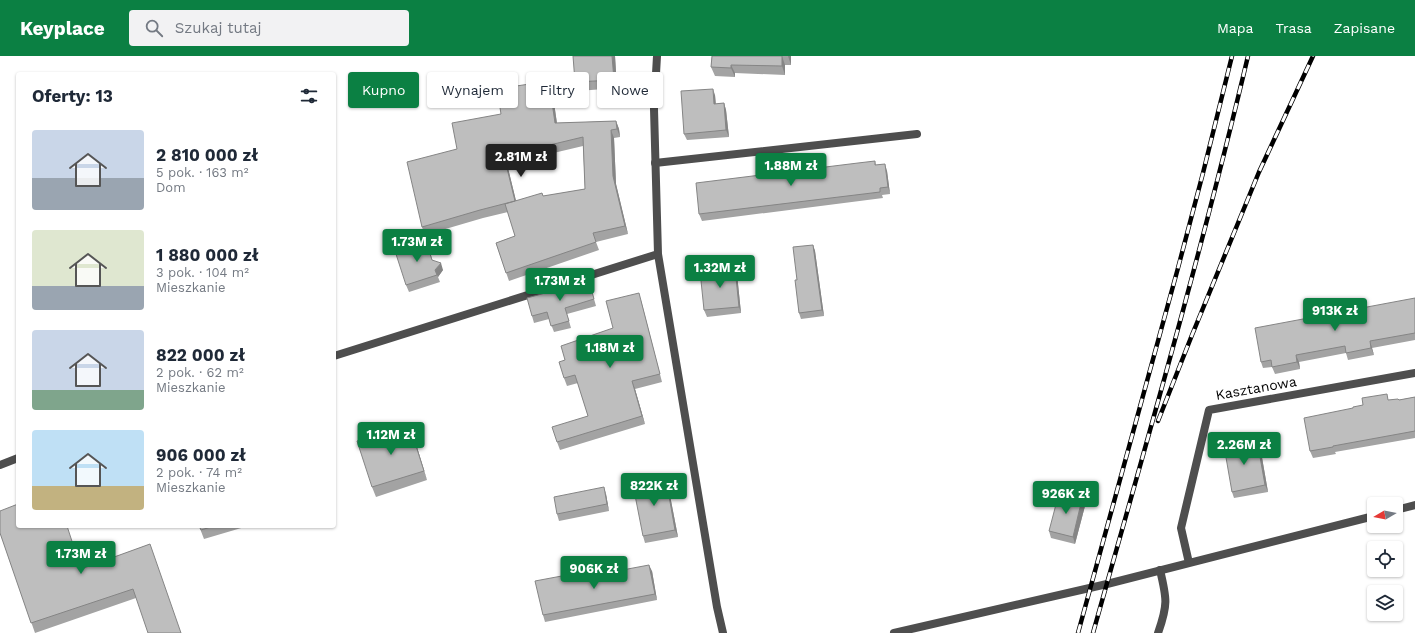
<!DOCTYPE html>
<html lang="pl">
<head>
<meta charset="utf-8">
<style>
  body { margin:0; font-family:"Work Sans",sans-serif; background:#f2f2f3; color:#1f2937; height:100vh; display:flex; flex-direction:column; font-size:15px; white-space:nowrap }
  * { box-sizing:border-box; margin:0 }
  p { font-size:13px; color:#747a83 }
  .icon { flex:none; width:22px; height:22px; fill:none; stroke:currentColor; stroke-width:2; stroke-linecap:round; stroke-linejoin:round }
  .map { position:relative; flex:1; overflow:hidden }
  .panel { position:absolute; left:16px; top:16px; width:320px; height:456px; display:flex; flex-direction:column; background:#fff; border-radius:4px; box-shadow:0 1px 3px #0004 }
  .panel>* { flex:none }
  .guide { position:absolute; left:348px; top:16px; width:380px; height:36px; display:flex; gap:8px }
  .needle { width:26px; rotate:260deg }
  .fabs { position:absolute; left:1367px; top:441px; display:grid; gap:8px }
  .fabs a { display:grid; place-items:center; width:36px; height:36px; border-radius:4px; background:#fff; box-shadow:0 1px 3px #0004; font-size:20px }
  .price { position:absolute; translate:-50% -34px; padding:0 9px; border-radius:4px; background:#0b8043; color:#fff; font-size:13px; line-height:26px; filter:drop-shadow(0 1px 2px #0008) }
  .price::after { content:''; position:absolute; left:50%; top:24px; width:12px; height:9px; margin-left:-6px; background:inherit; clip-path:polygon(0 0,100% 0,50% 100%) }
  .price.on { background:#222; color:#fff }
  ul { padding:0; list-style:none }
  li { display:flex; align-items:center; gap:12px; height:100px; padding:0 16px }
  li span { display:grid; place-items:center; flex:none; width:112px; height:80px; border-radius:4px; color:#555 }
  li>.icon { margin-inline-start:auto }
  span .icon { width:48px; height:48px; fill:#fffc; stroke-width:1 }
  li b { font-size:17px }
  h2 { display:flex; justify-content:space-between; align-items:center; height:48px; padding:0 16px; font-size:17px }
  .chip { padding:0 14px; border-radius:4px; background:#fff; box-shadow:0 1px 3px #0004; font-size:14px; line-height:36px }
  .chip.on { background:#0b8043; color:#fff }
  header { display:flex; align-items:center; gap:24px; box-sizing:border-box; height:56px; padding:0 20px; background:#0b8043; color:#fff }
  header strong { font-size:19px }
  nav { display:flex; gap:22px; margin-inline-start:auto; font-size:14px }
  .search { width:280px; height:36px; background:#f2f2f3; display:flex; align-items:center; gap:10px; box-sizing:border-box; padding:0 14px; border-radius:4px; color:#747a83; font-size:15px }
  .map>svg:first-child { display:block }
</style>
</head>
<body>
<header>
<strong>Keyplace</strong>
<div class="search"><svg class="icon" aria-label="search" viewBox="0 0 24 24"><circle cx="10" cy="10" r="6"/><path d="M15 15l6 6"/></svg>Szukaj tutaj</div>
<nav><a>Mapa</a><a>Trasa</a><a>Zapisane</a></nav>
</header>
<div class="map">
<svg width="1415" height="577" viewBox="0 0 1415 577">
  <rect width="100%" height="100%" fill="#fff"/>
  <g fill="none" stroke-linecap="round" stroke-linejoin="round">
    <path stroke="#4e4e4e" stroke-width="8" d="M655,107L917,78
      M1158,577C1168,549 1167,543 1160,514"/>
    <path stroke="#4e4e4e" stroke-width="8" d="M657,0L654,53L658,198L717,551L723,577
      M334,300L658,198
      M0,409L18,402
      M1396,454L1415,449
      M1189,507L1181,472L1209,354L1415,317
      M894,577L1107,528L1374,460"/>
    <g stroke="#000" stroke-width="4.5">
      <path id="rail" d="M1158,365L1192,279L1259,116L1313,0
        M1078,577L1178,212L1203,117L1232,0
        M1093,577C1147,385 1202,194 1248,0"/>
    </g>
    <use href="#rail" stroke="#fff" stroke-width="3" stroke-dasharray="9" stroke-linecap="butt"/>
  </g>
  <path fill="#a3a3a3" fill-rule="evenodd" d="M615,0L617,32L578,35L575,26Z
    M712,0H791V9H785V19L735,17V21L715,20L711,11Z
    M549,25L552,33L557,67L616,65L619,73L620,81L614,82L616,128L628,178L596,186L599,194L509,225L496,187L515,180L508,156L483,162L425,179L422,171L501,58ZM583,90L585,133L516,145L507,108Z
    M715,39L716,48L724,47L726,54L729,81L687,84L684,78Z
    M875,105L876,109L887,115L890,138L882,139L883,142L702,165L699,158Z
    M813,189L815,195L824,260L801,263L799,257L797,224Z
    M429,191L432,204L443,214L438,221L440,226L409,236L406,229Z
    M737,218L741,257L707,261L704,254Z
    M589,225L596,250L567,258L571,272L554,276L549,263L534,267L532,260Z
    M1415,242V284L1372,292L1374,299L1348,304L1346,297L1299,306L1300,313L1275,318L1272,311L1263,312L1261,306Z
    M641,244L662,326L635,333L645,368L560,394L557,386L588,360L578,327L567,330L564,322L613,272Z
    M1415,341V382L1335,396L1336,398L1313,402L1310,395L1353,352Z
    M413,378L427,424L376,441L372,431Z
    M1257,384L1260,390L1268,436L1234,442L1232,436Z
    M668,429L678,481L645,487L643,480Z
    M606,438L609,455L559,465L557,458Z
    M1082,443L1085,450L1075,488L1051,482L1049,475Z
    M199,470H248L204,483Z
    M0,477L82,513L150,488L136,542L35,577Z
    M652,515L657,544L545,566L543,559L569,524Z"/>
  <path fill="#858585" d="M612,0H615L617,32L614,24Z
    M782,0L785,9V19L782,10Z
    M788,0H791V9Z
    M731,9L735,17V21L731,12Z
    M549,25L552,33L558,75L555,67Z
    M713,33L715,39L716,55L714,48Z
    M724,47L726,54L729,81L726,74Z
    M616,65L619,73L620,81L617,73Z
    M611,74L614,82L616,128L628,178L625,170L613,120Z
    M504,100L507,108L518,153L515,145Z
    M885,108L887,115L890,138L888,131Z
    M813,189L815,195L824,260L822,254Z
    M441,207L443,214L438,221L435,214Z
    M735,212L737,218L741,257L739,251Z
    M1370,285L1374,299L1371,292Z
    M1296,299L1299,306L1300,313L1297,306Z
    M632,325L635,333L645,368L642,360Z
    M409,368L413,378L427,424L424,415Z
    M1257,384L1260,390L1268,436L1265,429Z
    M666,423L668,429L678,481L675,474Z
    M604,431L606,438L609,455L607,448Z
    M1082,443L1085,450L1075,488L1073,481Z
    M649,509L652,515L657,544L655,538Z"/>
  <path fill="#bebebe" stroke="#858585" d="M573,0H612L614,24L575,26Z
    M712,0H782V10L731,9V12L711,11Z
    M549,25L555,67L616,65L617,73L611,74L613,120L625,170L593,177L596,186L506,217L496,187L515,180L505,148L542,137L543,140L585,133L583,81L504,100L515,145L480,154L422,171L407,106L457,93L452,67L501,58L497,33Z
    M713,33L714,48L724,47L726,74L684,78L681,35Z
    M875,105V109L885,108L888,131L880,132V136L699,158L696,127L858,107Z
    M426,185L432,204L441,207L435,214L437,219L406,229L395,195Z
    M813,189L822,254L799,257L795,224H797L793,191Z
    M735,212L739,251L704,254L700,215Z
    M589,225L594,243L565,252L569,265L551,270L547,256L532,260L527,242Z
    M639,237L660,318L632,325L642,360L557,386L552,371L588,360L575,319L564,322L559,306L565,304L561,290L613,272L606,245Z
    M1415,242V277L1370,285L1371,292L1346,297L1345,290L1296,299L1297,306L1272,311L1271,304L1261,306L1255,272Z
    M1387,338L1388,344L1398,343L1399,344L1415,341V375L1333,390V391L1310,395L1304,362L1353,352V351L1363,349L1362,342Z
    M409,368L424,415L372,431L357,385Z
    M1257,384L1265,429L1232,436L1224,390Z
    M666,423L675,474L643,480L633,429Z
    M604,431L607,448L557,458L554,441Z
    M1059,437L1082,443L1073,481L1049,475Z
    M18,448V470H67L81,513L150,488L181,577H148L133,533L31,567L0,477V455Z
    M199,470H214L201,474Z
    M649,509L655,538L543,559L535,525L567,519L569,524Z"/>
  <g text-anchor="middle" stroke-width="3" stroke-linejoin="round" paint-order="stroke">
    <g font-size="14" fill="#000" stroke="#fff">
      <text transform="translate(1256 332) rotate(-10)" y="5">Kasztanowa</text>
    </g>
  </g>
</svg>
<div class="fabs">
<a><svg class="needle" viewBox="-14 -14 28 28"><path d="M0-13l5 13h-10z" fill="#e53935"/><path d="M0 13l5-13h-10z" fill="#747a83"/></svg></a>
<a><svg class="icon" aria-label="locate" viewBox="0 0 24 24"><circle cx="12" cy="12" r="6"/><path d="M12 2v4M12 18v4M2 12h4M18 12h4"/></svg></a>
<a><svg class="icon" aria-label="layers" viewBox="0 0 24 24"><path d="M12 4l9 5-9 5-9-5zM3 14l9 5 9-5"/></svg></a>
</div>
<b class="price on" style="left:521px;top:122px">2.81M zł</b>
<b class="price" style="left:791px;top:131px">1.88M zł</b>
<b class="price" style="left:417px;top:207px">1.73M zł</b>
<b class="price" style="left:720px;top:233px">1.32M zł</b>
<b class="price" style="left:560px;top:246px">1.73M zł</b>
<b class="price" style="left:1335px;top:276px">913K zł</b>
<b class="price" style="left:610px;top:313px">1.18M zł</b>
<b class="price" style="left:391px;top:400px">1.12M zł</b>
<b class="price" style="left:1244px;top:410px">2.26M zł</b>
<b class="price" style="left:654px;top:451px">822K zł</b>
<b class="price" style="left:1066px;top:459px">926K zł</b>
<b class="price" style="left:81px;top:519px">1.73M zł</b>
<b class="price" style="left:594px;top:534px">906K zł</b>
<div class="guide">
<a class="chip on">Kupno</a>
<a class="chip">Wynajem</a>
<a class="chip">Filtry</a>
<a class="chip">Nowe</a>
</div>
<section class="panel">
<h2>Oferty: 13<svg class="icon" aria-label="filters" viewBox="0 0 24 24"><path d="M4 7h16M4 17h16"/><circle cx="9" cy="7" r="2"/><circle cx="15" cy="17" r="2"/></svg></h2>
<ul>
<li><span style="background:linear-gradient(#c9d6e8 60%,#9aa5b1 0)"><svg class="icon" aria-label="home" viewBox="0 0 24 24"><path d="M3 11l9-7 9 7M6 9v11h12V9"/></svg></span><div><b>2 810 000 zł</b><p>5 pok. · 163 m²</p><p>Dom</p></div></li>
<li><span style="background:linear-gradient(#dfe7d0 70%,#9aa5b1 0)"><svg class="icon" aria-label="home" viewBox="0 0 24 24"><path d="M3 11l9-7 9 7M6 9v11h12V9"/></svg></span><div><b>1 880 000 zł</b><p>3 pok. · 104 m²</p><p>Mieszkanie</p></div></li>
<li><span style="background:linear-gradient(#c9d6e8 75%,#7fa58c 0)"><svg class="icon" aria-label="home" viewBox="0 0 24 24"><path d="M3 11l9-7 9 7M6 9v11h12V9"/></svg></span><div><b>822 000 zł</b><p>2 pok. · 62 m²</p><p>Mieszkanie</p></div></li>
<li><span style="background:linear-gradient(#bfe0f5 70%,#c2b280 0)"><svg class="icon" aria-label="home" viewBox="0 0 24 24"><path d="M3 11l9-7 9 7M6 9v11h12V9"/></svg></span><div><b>906 000 zł</b><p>2 pok. · 74 m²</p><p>Mieszkanie</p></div></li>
</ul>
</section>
</div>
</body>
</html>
